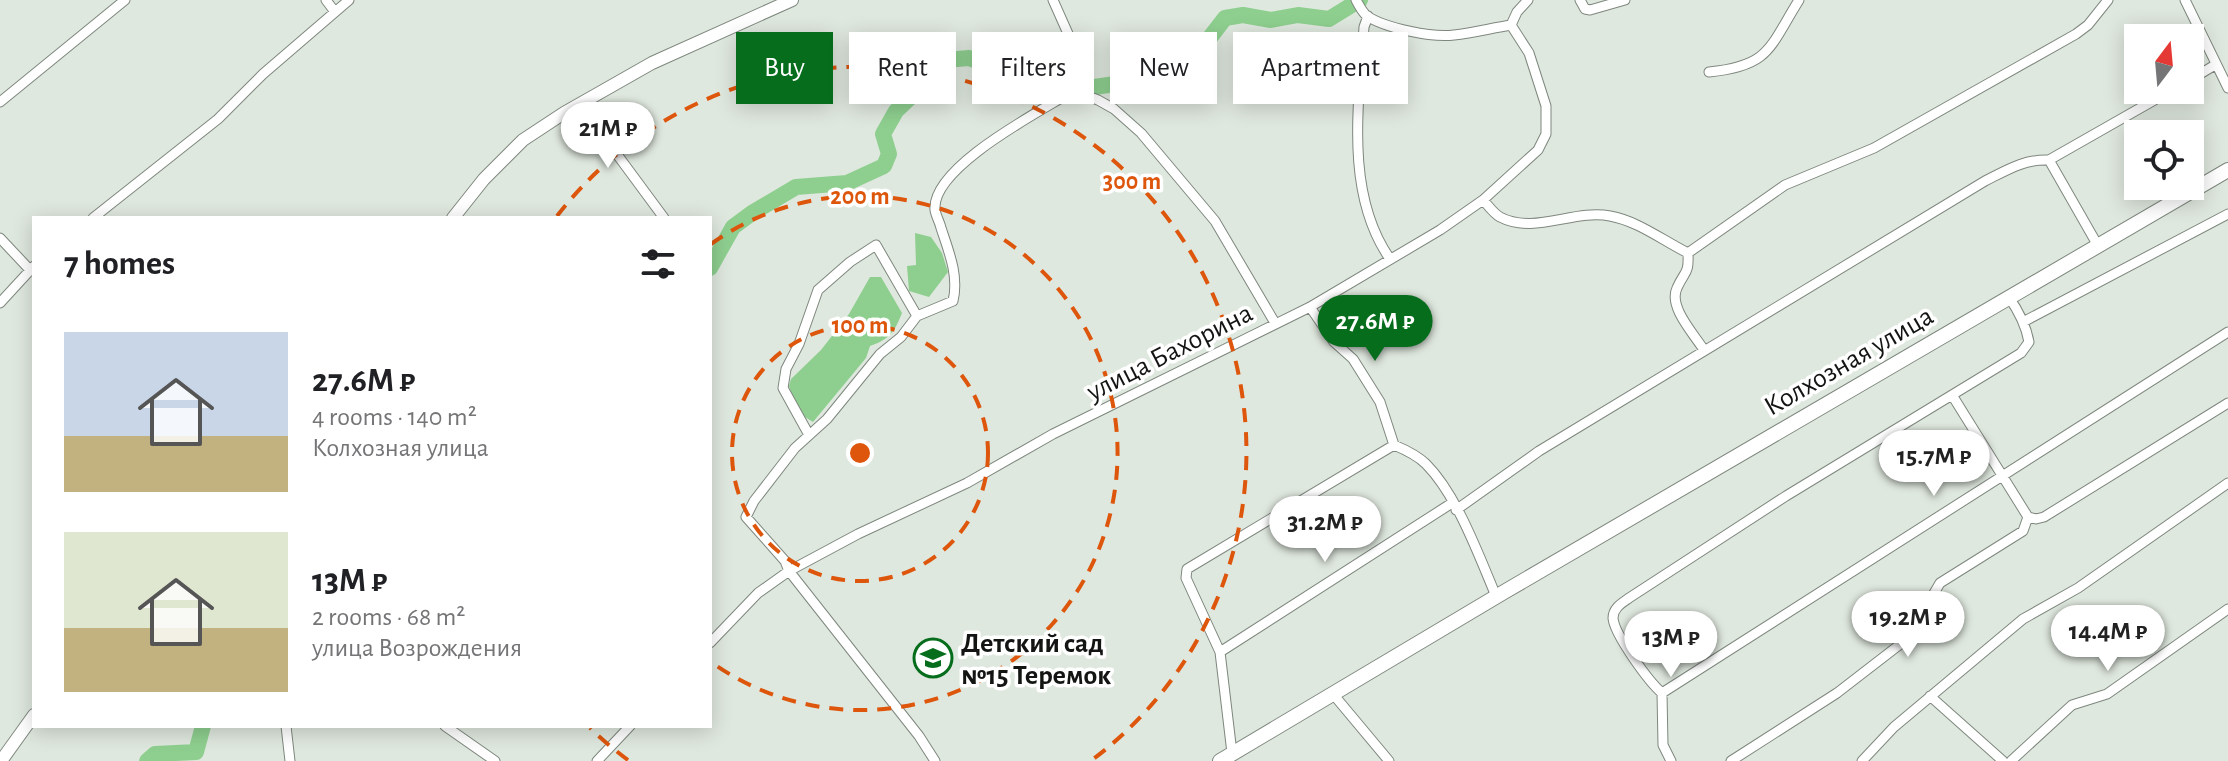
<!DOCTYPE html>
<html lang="en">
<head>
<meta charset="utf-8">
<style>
  body { margin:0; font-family:"Alegreya Sans",sans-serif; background:#f2f2f2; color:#202124; height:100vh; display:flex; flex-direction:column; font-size:30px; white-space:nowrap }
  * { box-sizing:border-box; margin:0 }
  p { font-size:26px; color:#757577 }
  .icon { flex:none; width:44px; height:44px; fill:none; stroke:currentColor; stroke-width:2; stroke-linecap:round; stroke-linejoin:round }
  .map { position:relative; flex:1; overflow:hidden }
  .sheet { position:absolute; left:32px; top:216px; width:680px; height:512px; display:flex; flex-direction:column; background:#fff; border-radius:0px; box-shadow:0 4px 20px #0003 }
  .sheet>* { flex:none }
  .guide { position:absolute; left:736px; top:32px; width:760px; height:72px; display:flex; gap:16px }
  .needle { width:52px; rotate:16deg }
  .buttons { position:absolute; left:2124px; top:24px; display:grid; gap:16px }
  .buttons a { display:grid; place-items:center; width:80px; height:80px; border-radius:0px; background:#fff; box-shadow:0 4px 20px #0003; font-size:40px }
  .price { position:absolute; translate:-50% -68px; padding:0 18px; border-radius:28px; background:#fff; color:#222; font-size:26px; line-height:52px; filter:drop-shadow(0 2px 4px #0008) }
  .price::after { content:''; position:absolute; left:50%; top:48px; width:24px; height:18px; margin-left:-12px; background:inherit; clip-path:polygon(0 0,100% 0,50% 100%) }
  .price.active { background:#066d1c; color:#fff }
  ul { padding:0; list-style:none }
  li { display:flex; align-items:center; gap:24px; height:200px; padding:0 32px }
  li span { display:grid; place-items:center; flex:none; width:224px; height:160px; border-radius:0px; color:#555 }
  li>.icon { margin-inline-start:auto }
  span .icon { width:96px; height:96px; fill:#fffc; stroke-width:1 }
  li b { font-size:34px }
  h2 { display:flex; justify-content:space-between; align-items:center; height:96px; padding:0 32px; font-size:34px }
  .chip { padding:0 28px; border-radius:0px; background:#fff; box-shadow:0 4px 20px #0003; font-size:28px; line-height:72px }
  .chip.active { background:#066d1c; color:#fff }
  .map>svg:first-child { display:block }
</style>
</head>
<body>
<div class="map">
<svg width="2228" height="761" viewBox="0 0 2228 761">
  <rect width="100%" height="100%" fill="#dfe8de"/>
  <path fill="#8ecf8f" d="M915,233L931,237L942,253L948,272L929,297L909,291L907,266L916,265Z
    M870,277H881L902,313C895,331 889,340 870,346L866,358L813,422L805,417L794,402L789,386L791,379L821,350L849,314Z"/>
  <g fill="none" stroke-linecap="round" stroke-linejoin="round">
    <path stroke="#8ecf8f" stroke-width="16" d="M710,268L733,227L752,213L796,187L847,183L884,166L889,154L883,134L896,111L915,93L919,80L928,68L945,60L969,58L993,67L1009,78L1034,81L1044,79L1061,82L1071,80L1088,88L1115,84L1142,65L1178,61L1205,44L1225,18L1243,15L1271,20L1298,15L1329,19L1360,0
      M147,761L155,754L196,752L203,726"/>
    <g stroke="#7e877e" stroke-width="11">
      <path id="minor" d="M326,0L335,12
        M1053,0L1086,74
        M1580,0L1585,9L1590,10L1625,0
        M2185,0L2228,88
        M1368,16L1364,27C1359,102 1344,193 1390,259
        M1511,25L1517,12L1528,0
        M1709,72C1770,66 1769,48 1799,0
        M2190,80L2215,65
        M587,100L616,153L664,218
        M0,102L125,0
        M2049,160L2097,244
        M1483,200C1488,205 1493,213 1500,217C1534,235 1574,209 1610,216C1638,221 1662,240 1688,253L1785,185L1874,148L2076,34L2088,25L2108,0
        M93,218L218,119L263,74L349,0
        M0,238L31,271
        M1688,253C1689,275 1685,270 1677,288C1668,307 1694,334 1704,350
        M0,303L34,266
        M1310,307L1334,342L1353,359L1380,402L1394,445C1406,450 1417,455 1426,464C1457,495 1479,556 1496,596
        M2023,322L2228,214
        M1275,323L1215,221L1141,133L1114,109L1098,100L1082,94H1068C1037,113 931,168 935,210C936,216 940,223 941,228C949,252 959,276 953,301L917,316L901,337L880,354L827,419L795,448L754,501L746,517L785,561L789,571L858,534L967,483L1053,434L1310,307L1440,230L1483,200L1538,150L1546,134V106L1529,53L1511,25C1492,28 1473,33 1454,35C1433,38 1385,28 1367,16C1362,12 1359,5 1356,0
        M1952,395L2028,517
        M809,435L783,388L786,369L799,344L818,290L850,262L876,245L917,316
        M1456,510L1539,451L1985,181C2007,170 2024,159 2049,160L2172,90
        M2028,517L2036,519L2044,517L2228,403
        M710,643L758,593L789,571L919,736L935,761
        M1220,652L1452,503
        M1662,693L2228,332
        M1333,694L1389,761
        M1930,696L2003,761
        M286,726L290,761
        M445,726L495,761
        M1232,753L1220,652L1186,578L1187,569L1394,445
        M597,761L630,726
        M1671,761L1663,745L1662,693C1649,682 1614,634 1613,618C1613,608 1622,603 1629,598L1786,496L2021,353L2029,342C2026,325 2018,310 2008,296
        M1731,761L1837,693L1916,632L1930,616L1933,595L1940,583L2023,531L2028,517
        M1862,761L1894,727L2023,619L2078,588L2228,483
        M2011,761L2072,705L2107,694L2228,609"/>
    </g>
    <g stroke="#7e877e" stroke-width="14">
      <path id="tertiary" d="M453,218L484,179L523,140L564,113L652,63L792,0
        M1,761L34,715"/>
    </g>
    <g stroke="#7e877e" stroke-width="16">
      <path id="secondary" d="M1220,761L1504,592L2228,170"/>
    </g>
    <use href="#minor" stroke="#fff" stroke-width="9"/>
    <use href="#tertiary" stroke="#fff" stroke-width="12"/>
    <use href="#secondary" stroke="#fff" stroke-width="14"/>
  </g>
  <g fill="none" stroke="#dd560c" stroke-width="4" stroke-dasharray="14 10">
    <circle cx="860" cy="453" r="128"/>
    <path d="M711 244A257 257 0 1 1 711 662"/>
    <path d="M628 760A385 385 0 0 1 590 728M557 216A385 385 0 1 1 1092 760"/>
  </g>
  <defs>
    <g id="school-ring" transform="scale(2)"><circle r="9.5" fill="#fff" stroke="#066d1c" stroke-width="1.5"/><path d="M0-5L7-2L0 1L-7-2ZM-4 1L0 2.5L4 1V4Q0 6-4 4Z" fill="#066d1c"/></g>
  </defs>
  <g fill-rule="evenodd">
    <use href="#school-ring" x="933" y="658"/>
  </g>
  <g text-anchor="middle" stroke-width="7" stroke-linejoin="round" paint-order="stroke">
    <g font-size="28" fill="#121512" stroke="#fff">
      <text transform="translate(1169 351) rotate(-27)" y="10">улица Бахорина</text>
      <text transform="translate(1848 360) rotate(-30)" y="10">Колхозная улица</text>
    </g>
    <g font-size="28" font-weight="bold" fill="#121512" stroke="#fff" text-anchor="start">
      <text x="961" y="652">Детский сад<tspan x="961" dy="32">№15 Теремок</tspan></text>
    </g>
  </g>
  <circle cx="860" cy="453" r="12" fill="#dd560c" stroke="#fff" stroke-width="4"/>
  <g font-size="24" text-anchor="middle" font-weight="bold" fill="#dd560c" stroke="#fff" stroke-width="7" stroke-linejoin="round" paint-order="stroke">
    <text x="1132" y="189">300 m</text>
    <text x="860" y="204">200 m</text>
    <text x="860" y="333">100 m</text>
  </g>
</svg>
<div class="buttons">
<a><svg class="needle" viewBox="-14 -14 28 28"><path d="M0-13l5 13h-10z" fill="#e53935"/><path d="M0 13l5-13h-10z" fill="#757577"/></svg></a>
<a><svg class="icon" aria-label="locate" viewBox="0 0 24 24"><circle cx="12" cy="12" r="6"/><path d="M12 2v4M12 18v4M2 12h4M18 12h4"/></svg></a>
</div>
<b class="price" style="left:608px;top:170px">21M ₽</b>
<b class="price active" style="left:1375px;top:363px">27.6M ₽</b>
<b class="price" style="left:1934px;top:498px">15.7M ₽</b>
<b class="price" style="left:1325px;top:564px">31.2M ₽</b>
<b class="price" style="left:1908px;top:659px">19.2M ₽</b>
<b class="price" style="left:2108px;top:673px">14.4M ₽</b>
<b class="price" style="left:1671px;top:679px">13M ₽</b>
<div class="guide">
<a class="chip active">Buy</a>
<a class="chip">Rent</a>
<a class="chip">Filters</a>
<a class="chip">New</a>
<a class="chip">Apartment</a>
</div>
<section class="sheet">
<h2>7 homes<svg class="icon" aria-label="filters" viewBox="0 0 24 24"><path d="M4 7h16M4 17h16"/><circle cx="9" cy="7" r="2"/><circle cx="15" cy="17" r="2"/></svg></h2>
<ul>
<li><span style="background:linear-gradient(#c9d6e8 65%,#c2b280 0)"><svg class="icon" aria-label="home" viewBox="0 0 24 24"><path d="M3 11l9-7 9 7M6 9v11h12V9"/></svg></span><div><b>27.6M ₽</b><p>4 rooms · 140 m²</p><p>Колхозная улица</p></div></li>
<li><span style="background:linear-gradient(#dfe7d0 60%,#c2b280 0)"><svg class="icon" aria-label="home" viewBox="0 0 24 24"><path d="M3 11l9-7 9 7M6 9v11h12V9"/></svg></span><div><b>13M ₽</b><p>2 rooms · 68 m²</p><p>улица Возрождения</p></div></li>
</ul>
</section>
</div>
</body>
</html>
